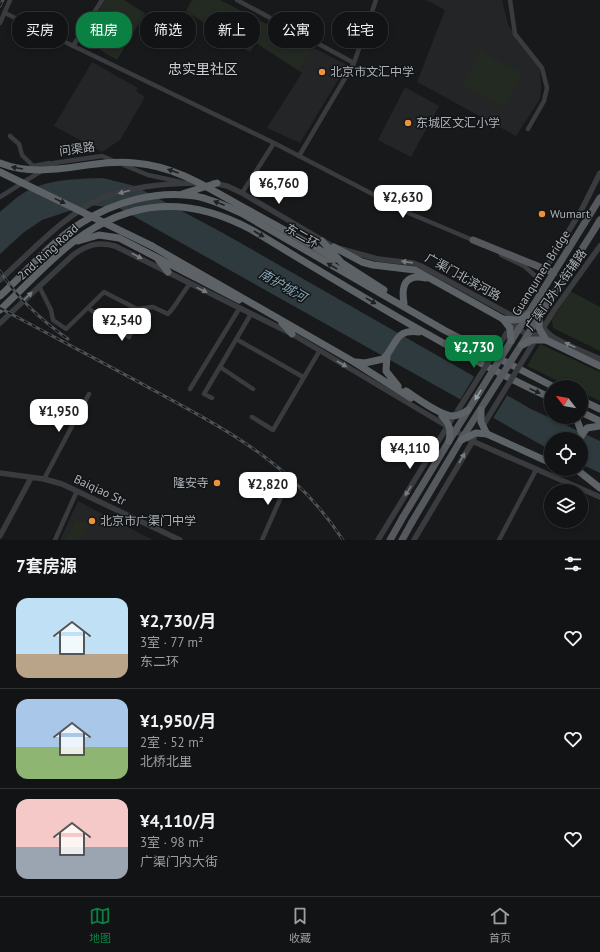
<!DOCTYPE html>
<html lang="zh">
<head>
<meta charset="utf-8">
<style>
  body { margin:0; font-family:"PT Sans","Noto Sans SC",sans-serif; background:#1b1c1d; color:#f1f3f6; height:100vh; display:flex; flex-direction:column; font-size:15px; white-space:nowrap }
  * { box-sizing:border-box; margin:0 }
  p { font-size:13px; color:#9c9ea0 }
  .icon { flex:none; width:22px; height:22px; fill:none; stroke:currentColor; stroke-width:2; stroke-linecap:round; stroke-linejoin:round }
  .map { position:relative; height:540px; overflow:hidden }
  .details { display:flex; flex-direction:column; background:#121314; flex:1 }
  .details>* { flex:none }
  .top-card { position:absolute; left:12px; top:12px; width:576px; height:36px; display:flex; gap:8px }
  .needle { width:26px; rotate:301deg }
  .fabs { position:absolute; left:544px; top:380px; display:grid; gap:8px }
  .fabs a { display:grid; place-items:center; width:44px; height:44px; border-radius:50%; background:#121314; box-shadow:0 2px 6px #0003,0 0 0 1px #313234; font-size:20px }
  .price { position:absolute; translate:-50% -34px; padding:0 9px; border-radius:8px; background:#fff; color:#222; font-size:13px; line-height:26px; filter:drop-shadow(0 1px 2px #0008) }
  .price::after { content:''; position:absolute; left:50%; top:24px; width:12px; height:9px; margin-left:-6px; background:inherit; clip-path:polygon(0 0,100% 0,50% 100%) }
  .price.active { background:#0b8043; color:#fff }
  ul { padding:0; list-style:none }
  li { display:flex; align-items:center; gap:12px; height:100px; padding:0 16px }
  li+li { border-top:1px solid #313234 }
  li span { display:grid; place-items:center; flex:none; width:112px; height:80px; border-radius:12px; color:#555 }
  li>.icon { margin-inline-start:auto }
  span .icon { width:48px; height:48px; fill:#fffc; stroke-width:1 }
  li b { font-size:17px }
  h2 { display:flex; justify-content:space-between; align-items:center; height:48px; padding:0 16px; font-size:17px }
  .tag { padding:0 14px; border-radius:16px; background:#121314; box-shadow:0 2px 6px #0003,0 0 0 1px #313234; font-size:14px; line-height:36px }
  .tag.active { background:#0b8043; color:#fff }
  .menu { display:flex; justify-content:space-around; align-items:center; height:56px; border-top:1px solid #313234; background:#121314; font-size:11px; color:#9c9ea0 }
  .menu a { display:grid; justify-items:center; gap:2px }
  .menu .active { color:#0b8043 }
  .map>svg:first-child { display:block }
</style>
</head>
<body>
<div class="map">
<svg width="600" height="540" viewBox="0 0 600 540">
  <rect width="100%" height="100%" fill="#18191a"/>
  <path fill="#242527" d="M192,0H220L347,65L300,143L267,128L302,73L256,43L250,52L186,11Z
    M426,0H502L508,25L540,68L541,88L540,99L516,136L417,82L445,10Z
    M92,62L138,88L136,91L145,97L120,140L102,152L54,126Z
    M405,87L439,106L411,157L378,140Z
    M78,501L153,540H60Z"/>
  <path fill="#222a22" d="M105,0H124L145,13L117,60L82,39Z
    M192,0H220L312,48L299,70L256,43L250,52L186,11Z
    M480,51L522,73L504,107L462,86Z
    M570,291L600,307V351L553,328L552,320Z
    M540,344L600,372V401L581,392V387H570L527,366Z
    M76,519L89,525L81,540H65Z"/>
  <path fill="#2e3a3e" d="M103,178L135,186L223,233L531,409L600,441V473L581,464V439H551V450L545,447L119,208L87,205L42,220L23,233L0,254V212C7,206 14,199 22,194C46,179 75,179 103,178Z"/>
  <path fill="#18191a" d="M475,375L508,394L492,420L459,402Z"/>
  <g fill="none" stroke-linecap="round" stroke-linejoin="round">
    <path stroke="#393b3f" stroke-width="4.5" d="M237,0L354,63
      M510,0L515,34L542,68L547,88L544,101L528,129
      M5,13L274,143L242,193
      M0,23L10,0
      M73,46L102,0
      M10,136L19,144L22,155L33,166L50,163
      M274,143L411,214L475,241
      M299,156L354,63L376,0
      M0,197L54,163L102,156L148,175L181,182
      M501,255L524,266L540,280
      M39,286L51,310L53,320L66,329L104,292L137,309L153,307L168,314C177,305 181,294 190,284
      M88,308L129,337L144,309
      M236,339L303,377
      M220,367L253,389
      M190,389L239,309
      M212,398L204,394L251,314
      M252,417L273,430L320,350
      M44,479L89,394
      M246,482L281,497L262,540
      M55,540L77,491
      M499,540L536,470"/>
    <path stroke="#393b3f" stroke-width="5.5" d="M213,183L227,186L242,193L334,247L378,259L413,263L421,266L516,318L518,317
      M0,280C30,253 65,214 102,198C133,186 167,183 199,183
      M525,313C540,311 540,327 549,334C556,341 589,354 600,359
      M0,323L73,255C87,245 98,241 115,246L292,334L472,441L600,497
      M516,327L526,334L539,335
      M505,336L582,209L600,173
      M531,347L555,309L600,246
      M0,473L44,479L62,484L180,540
      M0,536L31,478
      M378,540L455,414
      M414,540L474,439"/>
    <path stroke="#55595e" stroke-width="7" d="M584,224L600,198
      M594,230L600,220
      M473,240L535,265
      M390,540L403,517
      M402,540L412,522"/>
    <path stroke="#5d6267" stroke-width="7" d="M182,194L217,183
      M78,241L99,235L119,238L239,300
      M322,241L342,263L384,290
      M152,246L354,362L411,398
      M334,247L362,262L373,265L415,270L503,319
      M318,249L335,259
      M158,259L168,272
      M0,296C26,272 51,242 81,223C114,202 156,190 195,196C212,199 228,207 243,214L444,330L554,387
      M404,303C401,286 405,273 426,278
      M0,310C24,288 48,261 73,242C131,198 189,196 252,230C350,289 447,350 551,398
      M282,323L292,334
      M546,340L600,366
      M387,355L386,371L398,386
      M356,362L365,363L383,359C397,346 394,328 419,332
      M581,400L600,409
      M581,412L600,421
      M576,417L582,434
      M487,434L551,463
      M579,439L587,428L600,426
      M576,469L600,488"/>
    <g stroke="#4e5256" stroke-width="3">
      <path id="rail" d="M0,6L3,0
        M0,271C18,299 41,320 68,339
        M0,308C52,336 104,363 155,391C232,433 294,465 343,540"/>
    </g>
    <use href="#rail" stroke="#131415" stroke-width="1.5" stroke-dasharray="4.5" stroke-linecap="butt"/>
    <path stroke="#393b3f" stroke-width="5.5" d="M458,410L505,336
      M484,424L531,347"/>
    <path stroke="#55595e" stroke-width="7" d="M535,265L554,273
      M403,517L449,441L584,224
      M412,522L459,443L594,230"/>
    <path stroke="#5d6267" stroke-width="7" d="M0,163C45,181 90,158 135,163C174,166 205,186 239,205C265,219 292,234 318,249
      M0,172L152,246
      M539,317V328L546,340
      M503,319L516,320L528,315
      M503,319L510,328L511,341
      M522,345L532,340H546
      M406,391C417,398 441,416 453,416C459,416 463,413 468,410
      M481,410V422L487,434
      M442,416C450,424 451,430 449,441
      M461,440L476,433L487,434"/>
  </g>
  <defs><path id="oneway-solid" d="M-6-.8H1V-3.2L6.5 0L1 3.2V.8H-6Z"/></defs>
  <g fill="#1e2021">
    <use href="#oneway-solid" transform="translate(17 168) rotate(-170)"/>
    <use href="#oneway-solid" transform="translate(173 171) rotate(-161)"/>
    <use href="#oneway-solid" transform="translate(60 201) rotate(26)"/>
    <use href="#oneway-solid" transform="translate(219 203) rotate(-159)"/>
    <use href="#oneway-solid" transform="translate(259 234) rotate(31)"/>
    <use href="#oneway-solid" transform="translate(332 266) rotate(-150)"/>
    <use href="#oneway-solid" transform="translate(371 301) rotate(31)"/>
    <use href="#oneway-solid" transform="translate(535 391) rotate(25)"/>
  </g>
  <g fill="#787c82">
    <use href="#oneway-solid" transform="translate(124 192) rotate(165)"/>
    <use href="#oneway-solid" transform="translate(137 256) rotate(28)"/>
    <use href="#oneway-solid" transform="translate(407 262) rotate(-172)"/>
    <use href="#oneway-solid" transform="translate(202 290) rotate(26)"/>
    <use href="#oneway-solid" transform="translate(28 296) rotate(-43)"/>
    <use href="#oneway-solid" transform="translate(570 345) rotate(-155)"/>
    <use href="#oneway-solid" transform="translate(342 364) rotate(30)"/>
    <use href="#oneway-solid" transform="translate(462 458) rotate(-60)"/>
    <use href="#oneway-solid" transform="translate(408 491) rotate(122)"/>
  </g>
  <use fill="#9aa0a7" href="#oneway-solid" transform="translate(478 395) rotate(122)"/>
  <g fill="#ec923e" stroke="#131415" stroke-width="1.5">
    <circle cx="322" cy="72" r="4"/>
    <circle cx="408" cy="123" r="4"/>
    <circle cx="542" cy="214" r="4"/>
    <circle cx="217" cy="483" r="4"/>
    <circle cx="92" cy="521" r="4"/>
  </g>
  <g text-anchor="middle" stroke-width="3" stroke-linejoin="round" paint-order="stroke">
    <g font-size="12" fill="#abb2b9" stroke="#131415" text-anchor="start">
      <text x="330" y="76">北京市文汇中学</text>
      <text x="416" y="127">东城区文汇小学</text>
      <text x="550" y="218">Wumart</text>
      <text x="209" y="487" text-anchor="end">隆安寺</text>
      <text x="100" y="525">北京市广渠门中学</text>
    </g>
    <g font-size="12" fill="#abb2b9" stroke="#131415">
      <text transform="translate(77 149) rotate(-8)" y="4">问渠路</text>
      <text transform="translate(302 236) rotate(30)" y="4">东二环</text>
      <text transform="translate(48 252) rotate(-42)" y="4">2nd. Ring Road</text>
      <text transform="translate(541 273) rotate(-58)" y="4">Guanqumen Bridge</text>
      <text transform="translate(463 277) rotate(29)" y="4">广渠门北滨河路</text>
      <text transform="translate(556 290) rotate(-55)" y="4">广渠门外大街辅路</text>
      <text transform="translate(100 490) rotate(25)" y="4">Baiqiao Str</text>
    </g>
    <g font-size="13" font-style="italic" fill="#83a5b3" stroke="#131415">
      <text transform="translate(283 285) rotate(30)" y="5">南护城河</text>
    </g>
    <g font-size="14" fill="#ccd0d6" stroke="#131415">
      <text x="203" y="74">忠实里社区</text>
    </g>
  </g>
</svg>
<div class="fabs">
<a><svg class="needle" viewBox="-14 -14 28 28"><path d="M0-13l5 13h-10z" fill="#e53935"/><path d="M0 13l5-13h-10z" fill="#9c9ea0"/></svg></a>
<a><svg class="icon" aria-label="locate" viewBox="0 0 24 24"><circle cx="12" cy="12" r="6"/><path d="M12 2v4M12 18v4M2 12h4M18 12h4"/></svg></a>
<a><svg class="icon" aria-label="layers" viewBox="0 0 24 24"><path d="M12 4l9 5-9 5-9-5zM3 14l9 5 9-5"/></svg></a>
</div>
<b class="price" style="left:279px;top:205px">¥6,760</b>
<b class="price" style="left:403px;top:219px">¥2,630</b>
<b class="price" style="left:122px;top:342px">¥2,540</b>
<b class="price active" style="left:474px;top:369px">¥2,730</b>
<b class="price" style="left:59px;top:433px">¥1,950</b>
<b class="price" style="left:410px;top:470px">¥4,110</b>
<b class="price" style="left:268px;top:506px">¥2,820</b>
<div class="top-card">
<a class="tag">买房</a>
<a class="tag active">租房</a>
<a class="tag">筛选</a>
<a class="tag">新上</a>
<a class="tag">公寓</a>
<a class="tag">住宅</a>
</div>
</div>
<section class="details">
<h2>7套房源<svg class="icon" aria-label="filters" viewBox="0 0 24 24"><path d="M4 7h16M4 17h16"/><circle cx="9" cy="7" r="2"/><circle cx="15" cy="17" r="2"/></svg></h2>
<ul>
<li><span style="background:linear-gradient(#bfe0f5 70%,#b9a48a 0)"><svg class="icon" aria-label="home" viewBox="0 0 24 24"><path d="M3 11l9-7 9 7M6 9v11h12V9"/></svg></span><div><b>¥2,730/月</b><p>3室 · 77 m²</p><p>东二环</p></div><svg class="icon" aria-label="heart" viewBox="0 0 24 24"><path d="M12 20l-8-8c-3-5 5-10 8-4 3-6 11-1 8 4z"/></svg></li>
<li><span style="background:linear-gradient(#a9c7e8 60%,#8fb573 0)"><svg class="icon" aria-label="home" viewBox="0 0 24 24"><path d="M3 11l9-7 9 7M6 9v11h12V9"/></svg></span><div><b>¥1,950/月</b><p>2室 · 52 m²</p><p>北桥北里</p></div><svg class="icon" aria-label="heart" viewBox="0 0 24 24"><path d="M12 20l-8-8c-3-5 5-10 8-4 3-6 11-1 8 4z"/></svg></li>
<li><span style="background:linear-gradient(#f6c9c9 60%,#9aa5b1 0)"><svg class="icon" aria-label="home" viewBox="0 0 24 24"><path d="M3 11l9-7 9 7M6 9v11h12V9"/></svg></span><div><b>¥4,110/月</b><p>3室 · 98 m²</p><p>广渠门内大街</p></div><svg class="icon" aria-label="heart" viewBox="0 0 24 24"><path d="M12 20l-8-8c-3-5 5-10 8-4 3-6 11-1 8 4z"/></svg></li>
</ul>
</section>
<nav class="menu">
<a class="active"><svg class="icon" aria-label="map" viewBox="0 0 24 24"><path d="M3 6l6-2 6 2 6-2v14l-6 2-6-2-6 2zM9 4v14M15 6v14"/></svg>地图</a>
<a><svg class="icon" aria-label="saved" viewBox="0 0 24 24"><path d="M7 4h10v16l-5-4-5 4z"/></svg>收藏</a>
<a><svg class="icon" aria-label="home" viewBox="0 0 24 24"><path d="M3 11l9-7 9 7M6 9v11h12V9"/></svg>首页</a>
</nav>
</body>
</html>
